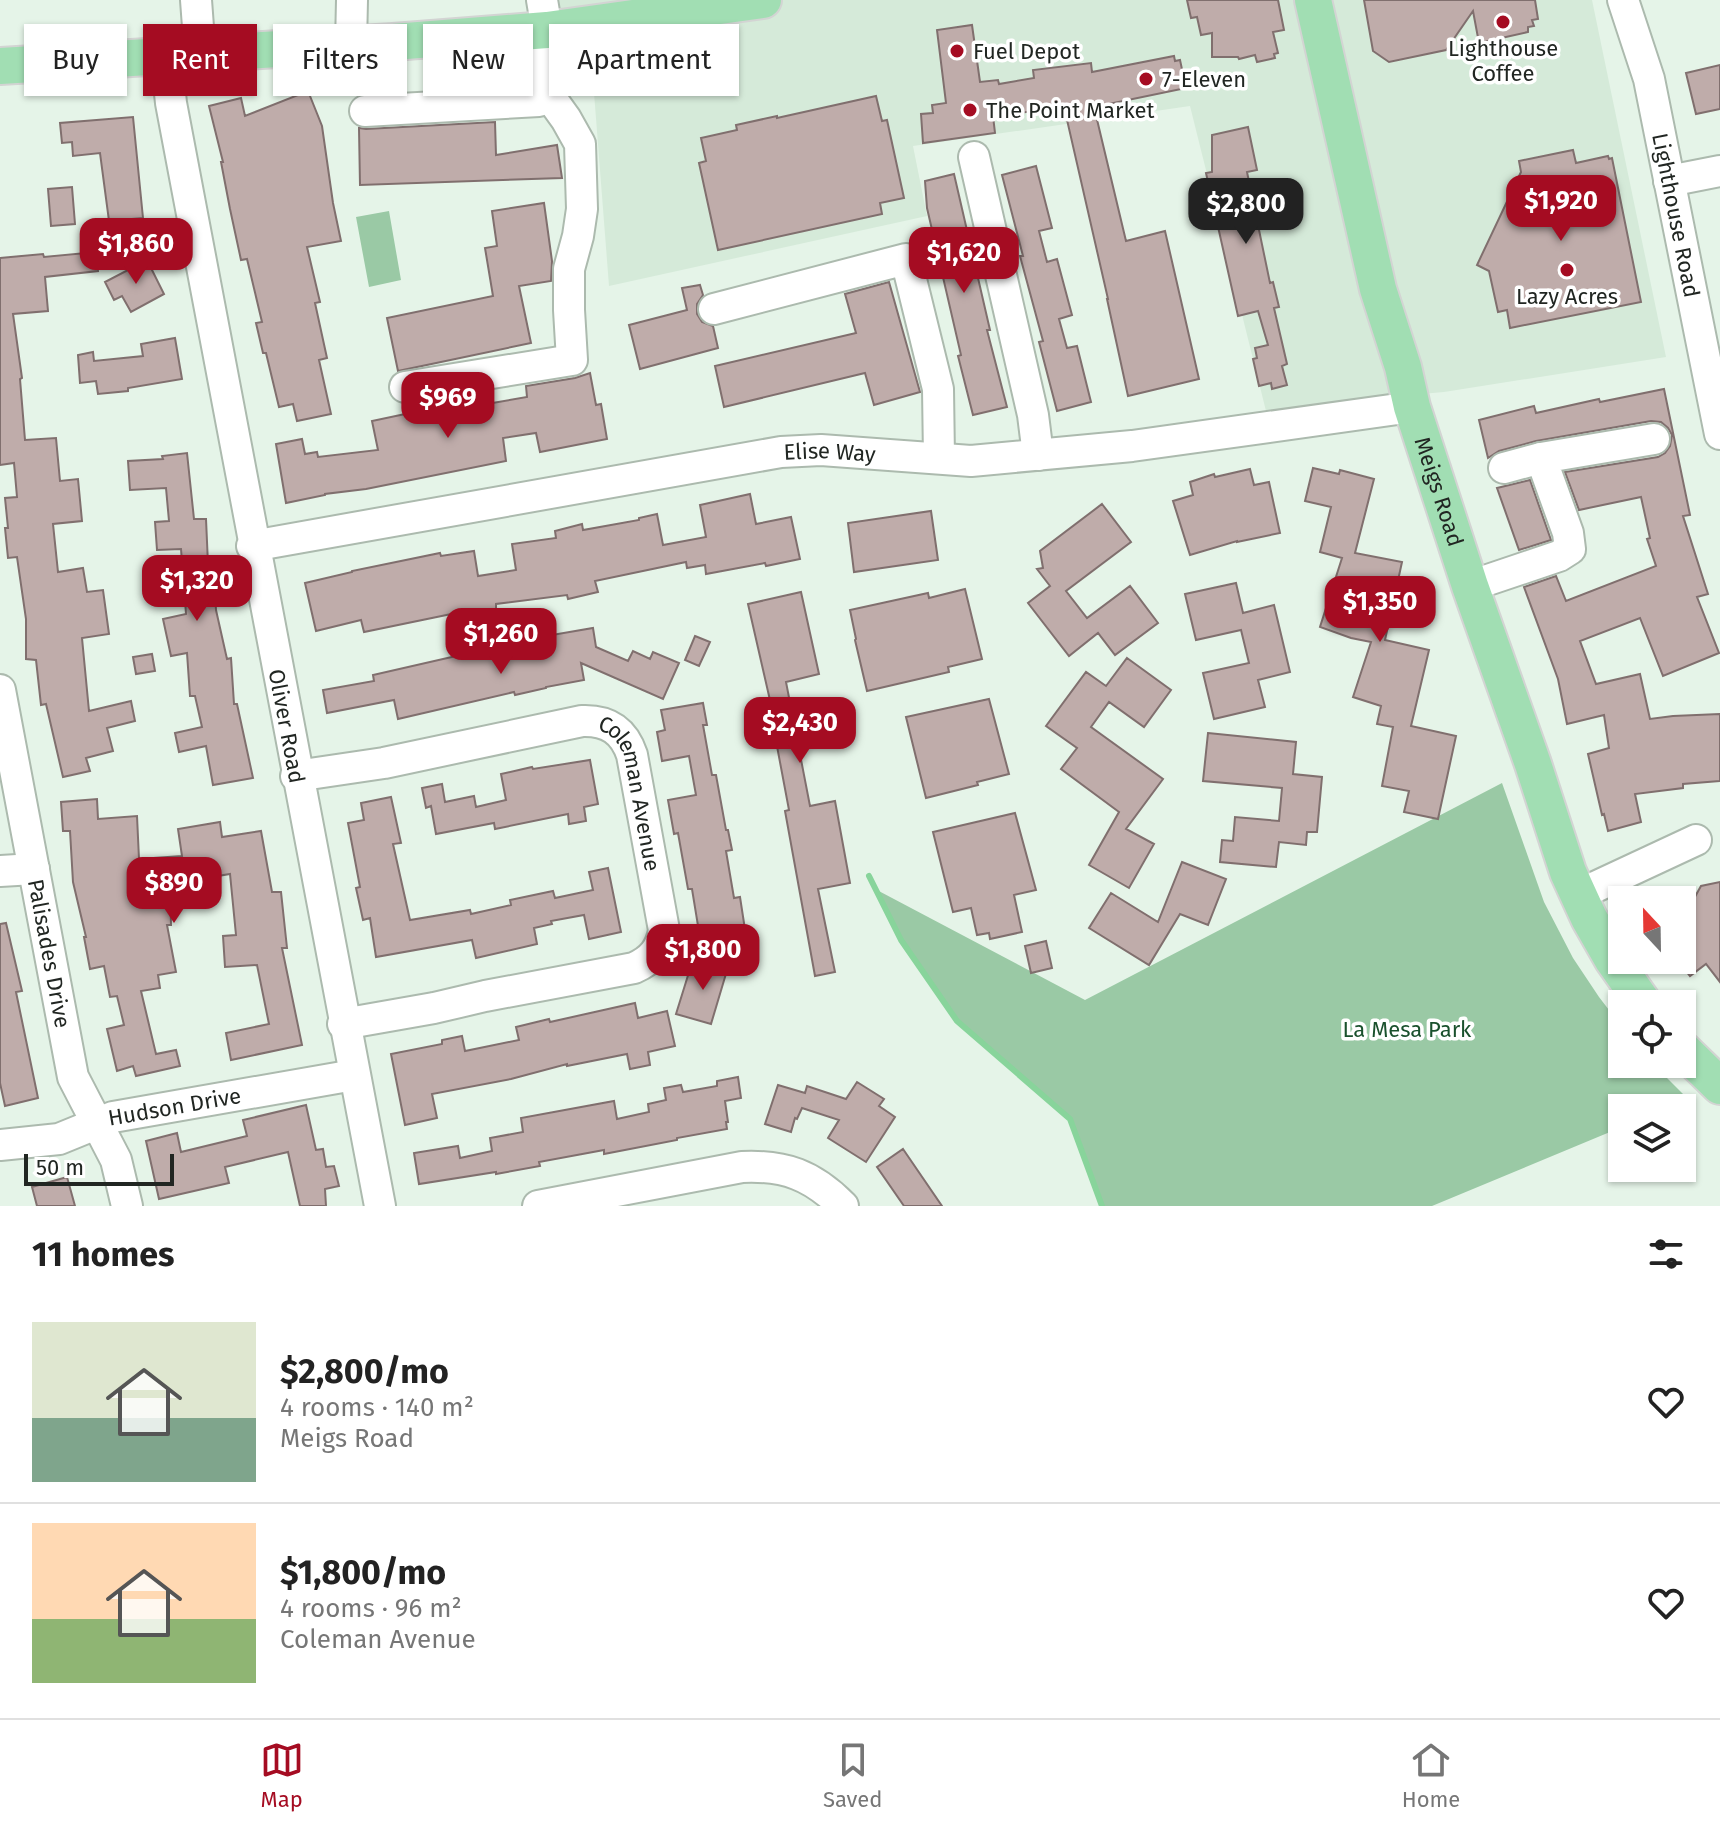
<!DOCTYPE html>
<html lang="en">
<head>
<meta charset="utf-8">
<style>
  body { margin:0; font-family:"Fira Sans",sans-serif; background:#f6f6f6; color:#222; height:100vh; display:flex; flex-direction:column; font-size:30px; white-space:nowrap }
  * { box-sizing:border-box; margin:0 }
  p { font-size:26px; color:#767676 }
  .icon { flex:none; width:44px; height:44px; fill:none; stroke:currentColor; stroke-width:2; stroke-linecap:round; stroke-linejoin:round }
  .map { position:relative; height:1206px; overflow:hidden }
  .side { display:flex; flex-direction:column; background:#fff; flex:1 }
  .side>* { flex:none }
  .banner { position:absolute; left:24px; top:24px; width:800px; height:72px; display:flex; gap:16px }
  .needle { width:52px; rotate:338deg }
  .controls { position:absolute; left:1608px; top:886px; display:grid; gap:16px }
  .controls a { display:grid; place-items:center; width:88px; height:88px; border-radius:0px; background:#fff; box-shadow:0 2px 6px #0004; font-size:40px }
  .scale { position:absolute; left:24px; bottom:20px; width:150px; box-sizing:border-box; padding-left:8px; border:4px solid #212622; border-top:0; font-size:22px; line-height:28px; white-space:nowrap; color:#212622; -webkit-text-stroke:6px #fff; paint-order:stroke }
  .price { position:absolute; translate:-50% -68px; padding:0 18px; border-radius:16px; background:#a50c22; color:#fff; font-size:26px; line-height:52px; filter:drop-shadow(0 2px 4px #0008) }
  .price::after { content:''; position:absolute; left:50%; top:48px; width:24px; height:18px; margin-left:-12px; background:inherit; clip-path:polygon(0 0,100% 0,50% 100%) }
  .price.current { background:#222; color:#fff }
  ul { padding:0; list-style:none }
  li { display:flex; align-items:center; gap:24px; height:200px; padding:0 32px }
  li+li { border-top:2px solid #e0e0e0 }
  li span { display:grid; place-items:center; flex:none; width:224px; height:160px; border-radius:0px; color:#555 }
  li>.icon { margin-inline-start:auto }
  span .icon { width:96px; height:96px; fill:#fffc; stroke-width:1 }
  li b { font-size:34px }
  h2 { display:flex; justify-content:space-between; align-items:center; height:96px; padding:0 32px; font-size:34px }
  .pill { padding:0 28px; border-radius:0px; background:#fff; box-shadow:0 2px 6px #0004; font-size:28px; line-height:72px }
  .pill.current { background:#a50c22; color:#fff }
  .tab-bar { display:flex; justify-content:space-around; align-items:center; height:112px; border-top:2px solid #e0e0e0; background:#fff; font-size:22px; color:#767676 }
  .tab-bar a { display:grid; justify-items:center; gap:4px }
  .tab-bar .current { color:#a50c22 }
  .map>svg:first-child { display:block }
</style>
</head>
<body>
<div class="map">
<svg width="1720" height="1206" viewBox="0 0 1720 1206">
  <rect width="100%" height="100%" fill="#e5f4e8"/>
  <path fill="#d5ead9" d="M551,0H1592L1666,357L1444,392L1363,399L1266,411L1190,106L913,146L927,216L609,286L591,54L550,47Z"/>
  <path fill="#9ac9a5" d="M389,211L401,280L369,287L356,217Z
    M1502,783L1544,902L1573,958L1599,997L1622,1027V1064H1653L1689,1100L1669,1108H1622V1127L1432,1206H1102L1069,1119L957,1021L901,940L875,889L1085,1000Z"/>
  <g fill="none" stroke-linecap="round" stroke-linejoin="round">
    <path stroke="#88d49b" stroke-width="6" d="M869,876L901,940L957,1021L1070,1119L1102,1206"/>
  </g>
  <path fill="#bfacaa" stroke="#806f6e" stroke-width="2" d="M1187,0H1278L1284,30L1273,32L1278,53L1274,54L1275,58L1257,62L1255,55L1239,59L1238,57H1212V33L1201,35L1197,17L1191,18Z
    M1364,0H1535L1538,19L1532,20L1534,26L1528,27V32L1479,43L1473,11L1446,50L1389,62L1373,51Z
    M972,25L980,82L998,80L999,84L1034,78L1033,70L1091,63L1092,72L1174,56L1175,61L1180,60L1186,88L1094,107L1126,241L1165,231L1199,379L1128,396L1107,299H1108L1065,111L1044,114L1043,110L993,116L995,133L923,143L921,114L933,113L932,105L946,103L937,30Z
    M1720,65V109L1696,114L1686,73Z
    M308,91L322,126L333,203L341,241L307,247L320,302L315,303L327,358L319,360L331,414L297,421L293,404L279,407L266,353H263L256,323L262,322L247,259L241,260L230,209L221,162H223L209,106L241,98L245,116Z
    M876,96L882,121L887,120L904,198L880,203L882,214L718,250L699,163L706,161L701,138L737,130L736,125L777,116V118Z
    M133,117L143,218L109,221L100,153L73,156L72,142L62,143L60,123Z
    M495,122L496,155L557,145L562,178L360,185L359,128L366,129Z
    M1248,127L1257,170L1247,172L1270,283L1273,282L1279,307L1274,308L1287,364L1282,366L1287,385L1272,389L1271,383L1259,386L1253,359L1257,358L1255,348L1268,345L1258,311L1238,316L1206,173L1212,172V135Z
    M1573,150L1576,163L1608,156L1609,159L1612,158L1641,302L1510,328L1507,310L1498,312L1489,271L1477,265L1521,172L1519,161Z
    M1036,166L1052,228L1039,231L1047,262L1057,259L1072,315L1059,319L1067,348L1077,346L1091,402L1057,411L1039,342L1043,341L1020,256H1023L1002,175Z
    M954,174L990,330H987L1007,407L973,415L958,356L961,355L927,208L925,181Z
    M72,187L75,224L51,226L48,189Z
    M544,203L552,261L551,281L519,286L531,343L398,371L387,318L493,296L485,248L497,246L492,211Z
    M96,252L98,271L45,277L48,311L13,314L22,378L20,379L25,440L56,438L60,481L78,479L82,521L53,524L58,572L83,568L87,592L103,590L109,634L82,638L89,711L131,701L135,721L107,728L113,751L86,758L90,771L63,777L46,704L41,705L36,660L26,659V619L17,557L8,558L5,528H8L5,498L17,497L14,463L0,465V258L43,254L44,257Z
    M147,260L164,294L131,312L122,296L114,300L105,282Z
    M889,282L920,392L874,405L865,373L724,407L715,366L856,333L845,294Z
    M700,285L703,295L697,304V314L702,322L713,326L718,348L640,369L629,325L687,310L682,288Z
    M175,338L182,379L128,388V391L98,394L96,381L80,383L78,355L93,352L94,361L143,356L141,344Z
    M590,373L596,405L601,404L607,439L540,452L536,433L503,438L506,461L366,489L325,494V495L286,503L276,444L302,439L305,454L317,452L318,457L378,450L372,421L462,402L463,408L527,397L526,386L575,378Z
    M1664,389L1690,515L1683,516L1708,594L1697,597L1719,653L1663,676L1640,618L1580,641L1596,684L1640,674L1650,719L1673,716L1720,714V781L1683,784V788L1635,794L1641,822L1608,831L1604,814L1602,815L1588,754L1609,748L1604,715L1567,724L1558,679L1524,587L1556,576L1566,601L1656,566L1647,539L1650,538L1641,497L1579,510L1565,472L1658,457L1665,453L1670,446L1672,435L1668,428L1661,422L1651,421L1536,441L1499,451L1488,458L1479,420L1534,406L1536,413L1599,399L1600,402Z
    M187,453L194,519H206L208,564H213L216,610L227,659L231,658L234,704H237L253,778L213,785L206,746L179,752L175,733L202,727L195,696H190L187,653L171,656L163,619L186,614L181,549L157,550L155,522L169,521L166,488L130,490L128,461L163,459L162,456Z
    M1313,468L1339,474L1340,470L1374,479L1355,553L1402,562L1385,640L1429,650L1411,726L1456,736L1438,819L1404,812L1409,791L1382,786L1393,727L1377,724L1381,706L1353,697L1371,642L1351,638L1320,627L1342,558L1320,552L1331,507L1305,501Z
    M1250,469L1254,485L1269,482L1280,533L1237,542V541L1190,555L1173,501L1193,495L1190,482L1214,474L1215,477Z
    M1530,480L1551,540L1519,550L1497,488Z
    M750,494L756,524L791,517L800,559L766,566L765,563L706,574L705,565L687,568L686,562L595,581L598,592L568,599L567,595L496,604V609L461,615V612L364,632L361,620L316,631L305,583L352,572V571L440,553L441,556L474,551L478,576L516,570L512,544L556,538L555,531L582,524L583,530L639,520V518L657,514L663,545L706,537L700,505Z
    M1102,504L1131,542L1066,591L1087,618L1130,586L1158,623L1115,655L1098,633L1069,656L1028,603L1050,586L1037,569L1043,568L1040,551Z
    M931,511L938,560L854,572L848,523Z
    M1236,583L1243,613L1274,605L1290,672L1258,680L1265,707L1214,719L1203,673L1249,663L1241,630L1196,640L1185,594Z
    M965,589L982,659L948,667L949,672L867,691L855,640L856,639L850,610L928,593L929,598Z
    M801,592L819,674L786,682L810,806L835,801L850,883L818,889L835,972L815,976L785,811L789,810L770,709H772L748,604Z
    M593,628L596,647L628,661L633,651L650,659L653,652L679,663L663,699L581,663L584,680L546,687V688L515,695L514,692L398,719L394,700L327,713L323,690L374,681L373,675L478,651L507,646L508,652L547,644L546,636Z
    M695,636L710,642L699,666L685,660Z
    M152,654L155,671L136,674L133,657Z
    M1127,658L1171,690L1144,727L1109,702L1091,727L1163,779L1126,829L1154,844L1129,888L1089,865L1119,812L1061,769L1077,748L1046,726L1086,672L1106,686Z
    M989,699L1009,774L977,782L978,785L926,798L906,717Z
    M703,703L707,725H703L712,775H716L726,830H728L732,850L726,851L734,898L740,897L746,936L701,944L692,889H688L678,833L674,834L668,800L696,795L689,756L662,761L657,732L665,730L661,710Z
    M1208,733L1296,742L1293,774L1322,777L1317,832H1307L1306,845L1279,842L1276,867L1220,862L1222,840L1233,841L1235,817L1279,821L1282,788L1203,781Z
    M590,760L598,804L584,807L586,821L569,824L568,814L495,829L494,823L436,834L431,806L426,808L422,788L442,784L445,802L474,796L476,807L506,800L501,774L532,767L533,769Z
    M391,797L401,843L393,844L410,920L470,910L471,914L511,905L510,900L553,891L555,898L593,890L589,872L608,868L621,932L589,939L584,915L551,921L552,924L534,928L537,944L476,958L472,940L376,957L370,918L363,920L356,888L360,887L348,823L364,820L361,803Z
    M97,799L98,819L137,816L139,859L182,856L178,829L220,822L222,837L261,831L272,892H281L287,948H282L302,1045L231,1060L226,1033L269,1024L257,965L225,967L223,936L236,935L230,874L170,884L171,925H167L176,972L158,975L160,988L141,991L156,1054L176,1050L180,1066L136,1076L133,1066L117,1071L107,1029L124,1025L117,996L110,997L104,966L90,969L84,937H86L73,882L70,831H63L61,802Z
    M1015,813L1036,890L1014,895L1022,932L990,939L989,933L977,935L971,908L953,912L933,832Z
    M1182,862L1226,879L1208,925L1180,914L1149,965L1089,928L1111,893L1158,922Z
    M1720,882V982L1706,964L1690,976L1682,966V920L1701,886Z
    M6,923L22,991L16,992L38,1098L5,1106L0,1083V924Z
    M1046,941L1052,968L1031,973L1025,946Z
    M703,959L728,967L711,1024L676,1014L690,969L705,973Z
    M635,1003L638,1018L667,1011L675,1046L648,1052L650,1065L630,1069L627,1054L567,1066V1064L511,1079L432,1094L437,1118L405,1125L391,1054L442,1044V1040L462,1036L465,1051L519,1040L516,1027L549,1019L550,1022Z
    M738,1077L741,1098L725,1101L728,1122H726L727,1129L677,1138V1140L604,1154V1150L539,1162L540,1166L496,1174V1172L419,1184L414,1153L458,1146L460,1158L492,1151L490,1138L523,1132L521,1118L614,1101L617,1119L649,1112L648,1104L666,1100L664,1088L681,1085L683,1092L717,1086V1081Z
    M857,1082L884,1099L879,1106L895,1117L866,1162L828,1138L839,1120L802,1108L797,1119L795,1118L791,1132L765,1124L778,1085L805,1093L807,1086L846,1099Z
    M306,1105L316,1150L323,1149L326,1167L334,1166L339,1186L325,1189L326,1206H300L288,1152L225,1167L229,1183L159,1199L146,1141L177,1133L181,1152L247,1136L243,1120Z
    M903,1149L942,1206H904L877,1167Z
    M67,1177L75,1206H37L32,1187Z"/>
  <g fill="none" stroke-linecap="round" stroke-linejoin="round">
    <g stroke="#acbaae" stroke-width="34">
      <g id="minor">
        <path d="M196,0L200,54"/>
        <path d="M542,0L547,30"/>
        <path id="s1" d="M1623,0L1649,79L1720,434"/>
        <path d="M351,45L352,0"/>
        <path id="s2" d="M166,55L171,103C239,471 307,839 380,1206"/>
        <path d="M365,111L539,101L548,94"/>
        <path d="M974,157L1033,415L1038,455"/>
        <path d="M1669,181L1720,171"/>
        <path d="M714,309L906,259L938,389L939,458"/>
        <path d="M405,387L572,360L569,310V269L578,236L582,209L580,144L566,119L548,94L539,30"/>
        <path d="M1504,468L1541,458"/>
        <path id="s3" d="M252,546L781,452L821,450L971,461L1132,446L1412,407"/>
        <path d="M1470,586L1559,556L1570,549L1568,533L1541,458L1654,439"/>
        <path id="s4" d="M0,690L73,1077L116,1160L127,1206"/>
        <path id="s5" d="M296,776L384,763L582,721C608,720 624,731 632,755L664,930C661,949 652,960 634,968L485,996L434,1008L343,1024"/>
        <path d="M0,871L34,869"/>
        <path d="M1578,895L1696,840"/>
        <path id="s6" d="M0,1145L59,1139L113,1117L354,1075"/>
        <path d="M538,1206L742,1167C785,1165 812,1175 843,1206"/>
      </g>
    </g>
    <g stroke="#d3d4d3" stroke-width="40">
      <g id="major">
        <path id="s7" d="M1313,0L1378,289L1403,367L1412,407L1470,586L1533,764L1568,872L1589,918L1613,960L1644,1004"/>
        <path d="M0,66L393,42L547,30L763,0"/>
        <path d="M1682,1049L1720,1086"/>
      </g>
    </g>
    <use href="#minor" stroke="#fff" stroke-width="30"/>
    <use href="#major" stroke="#a1deb3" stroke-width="36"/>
  </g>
  <g fill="#a50c22" stroke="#fff" stroke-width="3">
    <circle cx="1503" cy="22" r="8"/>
    <circle cx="957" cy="51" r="8"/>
    <circle cx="1146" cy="79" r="8"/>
    <circle cx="970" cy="110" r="8"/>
    <circle cx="1567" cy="270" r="8"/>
  </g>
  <g text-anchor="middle" stroke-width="7" stroke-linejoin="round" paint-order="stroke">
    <g font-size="22" fill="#212622" stroke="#fff" text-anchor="start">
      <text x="1503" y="56" text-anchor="middle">Lighthouse<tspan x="1503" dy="25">Coffee</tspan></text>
      <text x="973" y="59">Fuel Depot</text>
      <text x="1162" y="87">7-Eleven</text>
      <text x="986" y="118">The Point Market</text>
      <text x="1567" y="304" text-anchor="middle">Lazy Acres</text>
    </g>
    <g font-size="22" fill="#212622" stroke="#fff">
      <text dy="8" stroke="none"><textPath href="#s1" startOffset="222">Lighthouse Road</textPath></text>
      <text dy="8" stroke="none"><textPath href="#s3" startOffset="586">Elise Way</textPath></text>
      <text dy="8" stroke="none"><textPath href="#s7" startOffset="508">Meigs Road</textPath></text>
      <text dy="8" stroke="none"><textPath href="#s2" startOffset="682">Oliver Road</textPath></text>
      <text dy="8" stroke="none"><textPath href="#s5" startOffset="392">Coleman Avenue</textPath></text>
      <text dy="8" stroke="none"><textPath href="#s4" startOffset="268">Palisades Drive</textPath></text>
      <text dy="8" stroke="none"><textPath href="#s6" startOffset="180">Hudson Drive</textPath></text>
    </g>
    <g font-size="22" fill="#1a512d" stroke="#fff">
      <text x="1407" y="1037">La Mesa Park</text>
    </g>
  </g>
</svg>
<div class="controls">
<a><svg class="needle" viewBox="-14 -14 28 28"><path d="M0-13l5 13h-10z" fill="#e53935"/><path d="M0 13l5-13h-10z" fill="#767676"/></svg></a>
<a><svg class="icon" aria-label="locate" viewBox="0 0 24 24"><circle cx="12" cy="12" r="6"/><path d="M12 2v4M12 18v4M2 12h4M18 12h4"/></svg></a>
<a><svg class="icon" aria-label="layers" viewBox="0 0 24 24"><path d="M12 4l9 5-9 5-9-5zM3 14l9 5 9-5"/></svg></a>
</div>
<div class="scale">50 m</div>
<b class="price" style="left:1561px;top:243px">$1,920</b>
<b class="price current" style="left:1246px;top:246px">$2,800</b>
<b class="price" style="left:136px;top:286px">$1,860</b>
<b class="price" style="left:964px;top:295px">$1,620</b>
<b class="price" style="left:448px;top:440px">$969</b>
<b class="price" style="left:197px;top:623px">$1,320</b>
<b class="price" style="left:1380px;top:644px">$1,350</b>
<b class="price" style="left:501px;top:676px">$1,260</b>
<b class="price" style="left:800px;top:765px">$2,430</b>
<b class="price" style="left:174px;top:925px">$890</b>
<b class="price" style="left:703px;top:992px">$1,800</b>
<div class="banner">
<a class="pill">Buy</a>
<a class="pill current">Rent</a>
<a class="pill">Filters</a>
<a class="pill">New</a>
<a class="pill">Apartment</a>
</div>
</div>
<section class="side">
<h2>11 homes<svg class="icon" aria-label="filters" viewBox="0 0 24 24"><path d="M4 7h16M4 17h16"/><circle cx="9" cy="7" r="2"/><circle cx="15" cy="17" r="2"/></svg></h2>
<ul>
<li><span style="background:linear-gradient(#dfe7d0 60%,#7fa58c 0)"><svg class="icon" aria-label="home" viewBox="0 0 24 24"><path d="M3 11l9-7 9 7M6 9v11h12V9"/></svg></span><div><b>$2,800/mo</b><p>4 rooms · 140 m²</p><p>Meigs Road</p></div><svg class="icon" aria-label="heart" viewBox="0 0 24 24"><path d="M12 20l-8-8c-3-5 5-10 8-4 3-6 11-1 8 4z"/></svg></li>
<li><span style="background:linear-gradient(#ffd9b3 60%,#8fb573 0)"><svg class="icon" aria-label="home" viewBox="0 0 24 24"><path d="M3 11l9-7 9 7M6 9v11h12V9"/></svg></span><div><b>$1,800/mo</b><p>4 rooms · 96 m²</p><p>Coleman Avenue</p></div><svg class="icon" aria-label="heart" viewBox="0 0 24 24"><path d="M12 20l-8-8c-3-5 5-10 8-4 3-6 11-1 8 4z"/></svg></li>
</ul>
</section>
<nav class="tab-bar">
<a class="current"><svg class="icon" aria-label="map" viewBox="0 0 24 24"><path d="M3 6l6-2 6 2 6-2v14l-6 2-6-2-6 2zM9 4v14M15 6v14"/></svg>Map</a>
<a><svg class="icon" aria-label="saved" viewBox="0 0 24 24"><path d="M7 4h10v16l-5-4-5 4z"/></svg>Saved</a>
<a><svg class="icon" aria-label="home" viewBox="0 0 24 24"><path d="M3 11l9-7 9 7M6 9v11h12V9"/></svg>Home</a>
</nav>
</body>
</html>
